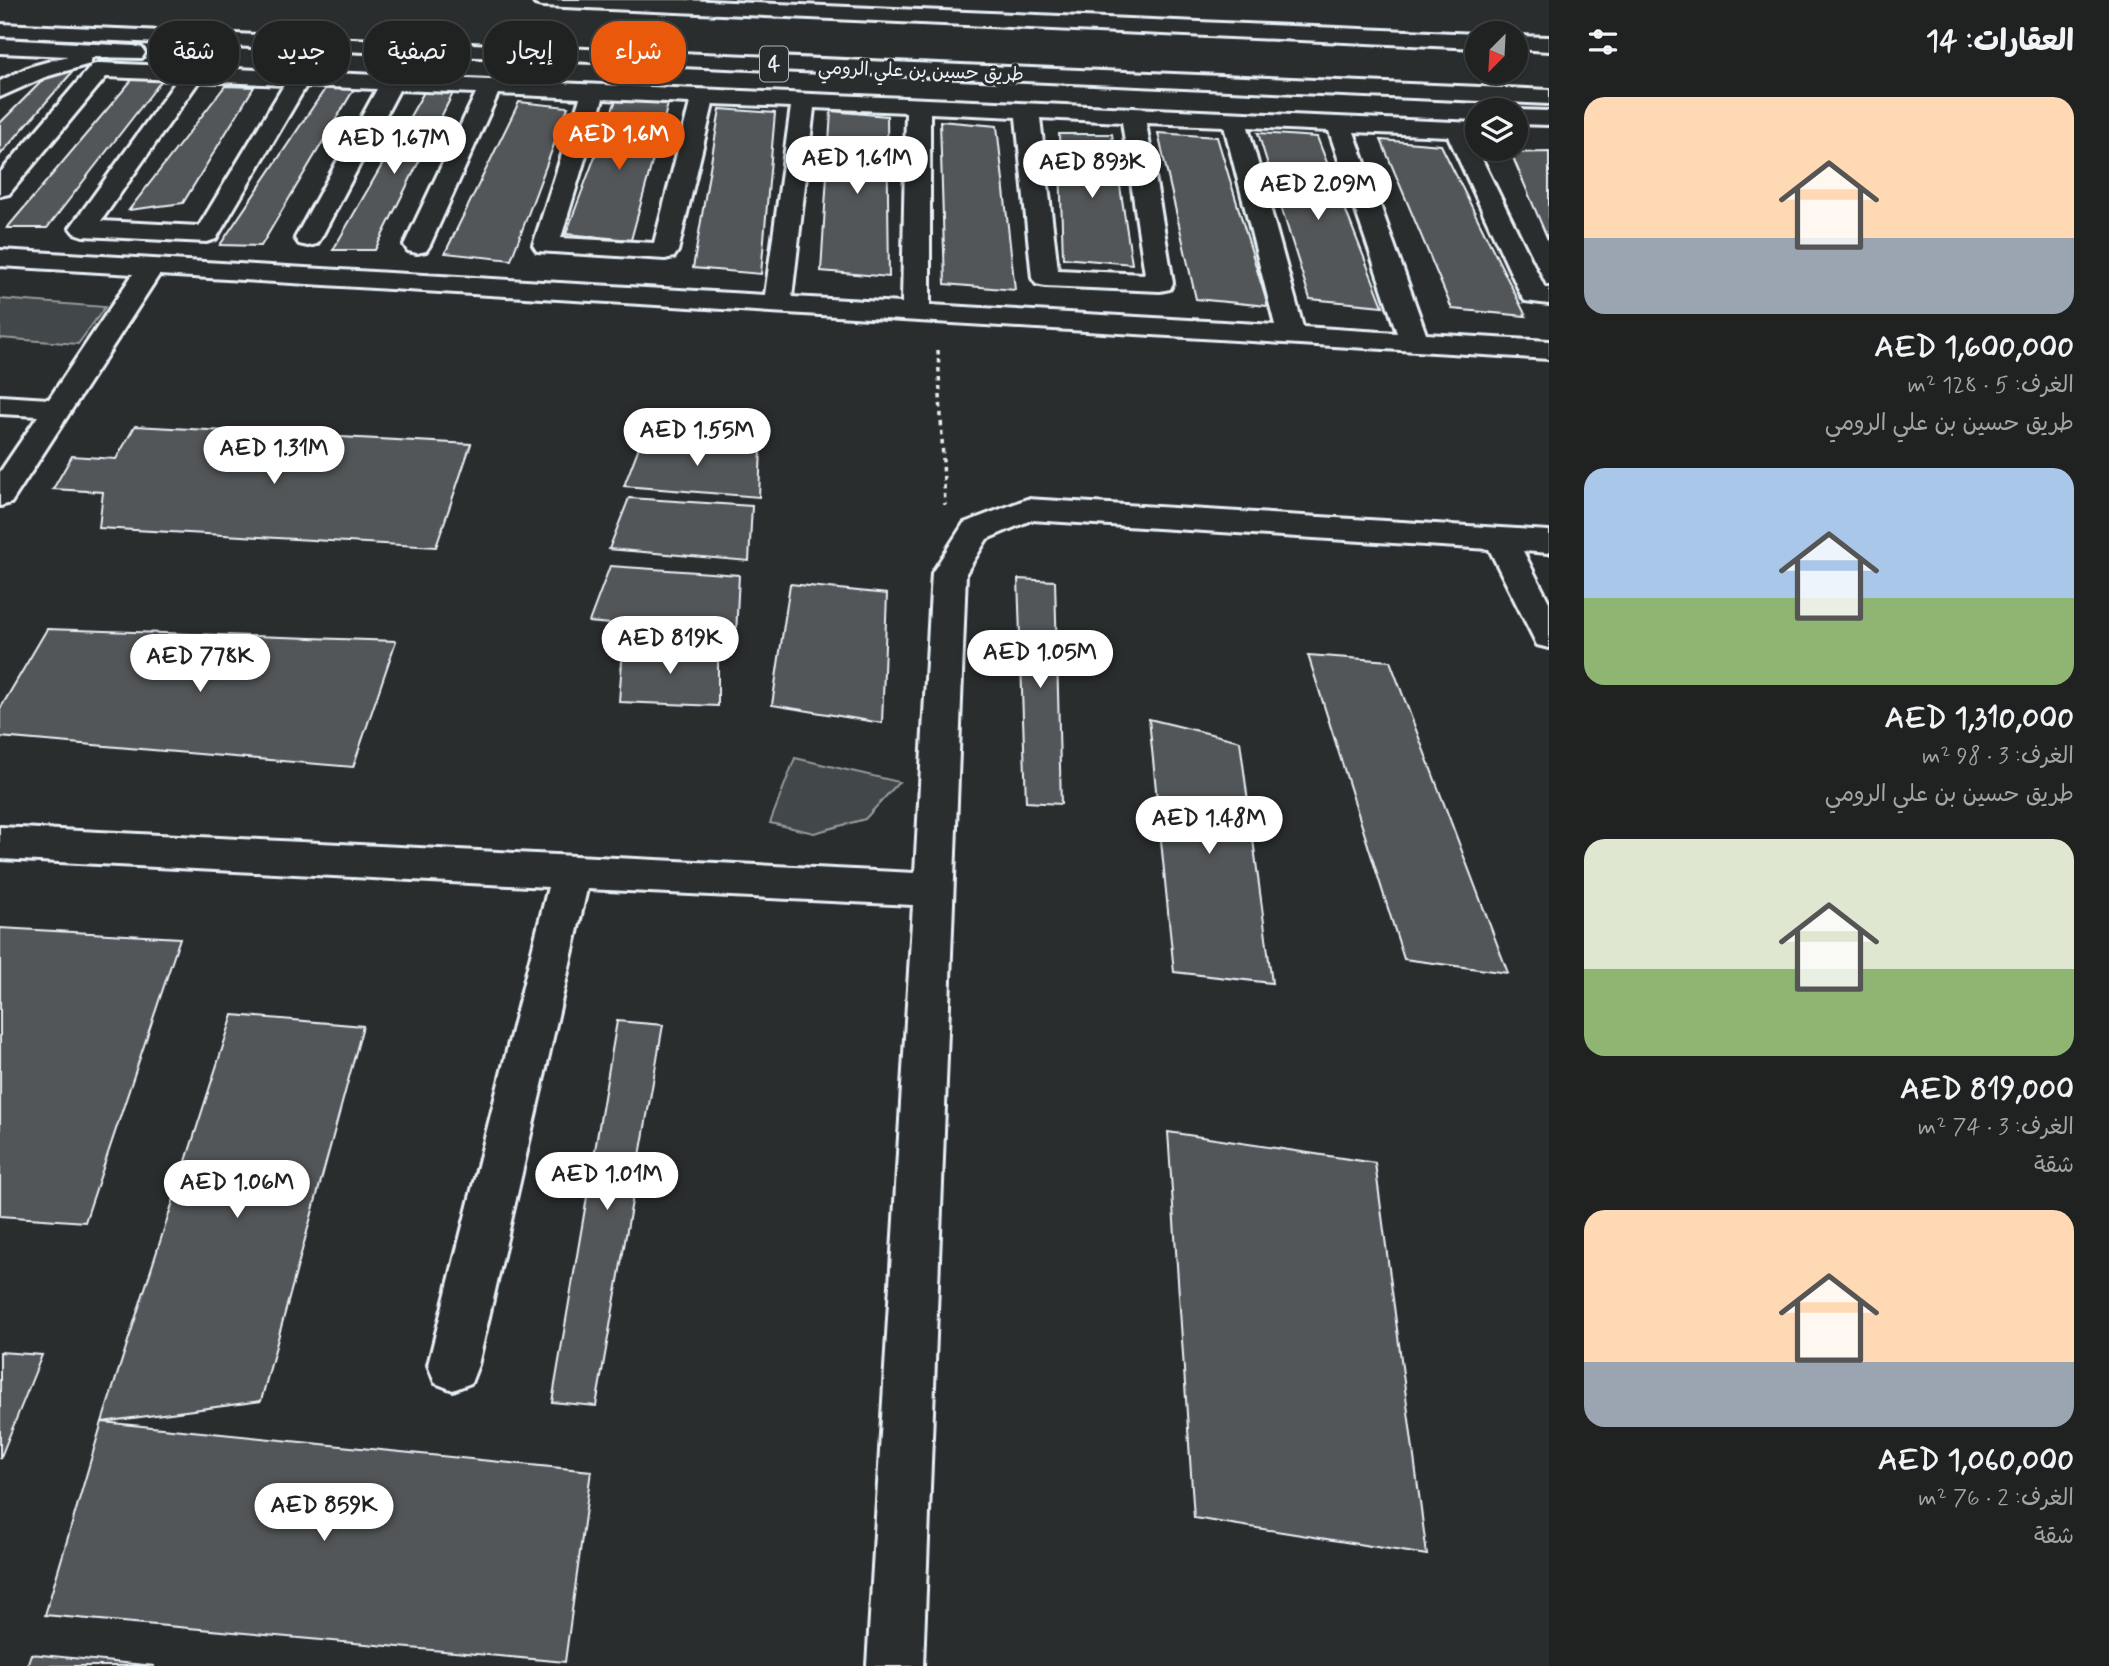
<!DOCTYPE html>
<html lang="ar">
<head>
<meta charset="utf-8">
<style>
  body { margin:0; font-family:Mynerve,"Playpen Sans Arabic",sans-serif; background:#282a2a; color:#f1f3f6; direction:rtl; height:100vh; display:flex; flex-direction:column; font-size:26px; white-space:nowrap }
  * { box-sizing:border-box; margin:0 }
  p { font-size:23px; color:#a2a4a5 }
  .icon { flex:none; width:38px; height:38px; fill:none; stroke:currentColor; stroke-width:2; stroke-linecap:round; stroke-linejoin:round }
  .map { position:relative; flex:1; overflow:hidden; direction:ltr }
  .drawer { display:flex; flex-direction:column; background:#202222; width:560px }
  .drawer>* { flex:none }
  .top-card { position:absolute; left:21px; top:21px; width:665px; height:63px; direction:rtl; display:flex; gap:14px }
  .needle { width:46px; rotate:204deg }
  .buttons { position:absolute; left:1465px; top:21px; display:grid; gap:14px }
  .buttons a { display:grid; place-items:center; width:63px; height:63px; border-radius:50%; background:#202222; box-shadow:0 2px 5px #0004,0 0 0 2px #3d3f40; font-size:35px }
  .price { position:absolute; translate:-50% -60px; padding:0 16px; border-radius:24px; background:#fff; color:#222; font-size:23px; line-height:46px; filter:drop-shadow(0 2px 4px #0008) }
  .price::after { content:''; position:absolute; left:50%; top:42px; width:21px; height:16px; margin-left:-10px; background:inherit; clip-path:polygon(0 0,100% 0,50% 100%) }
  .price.selected { background:#ea580c; color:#fff }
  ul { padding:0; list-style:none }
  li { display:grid; align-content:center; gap:14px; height:371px; padding:0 35px }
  li span { display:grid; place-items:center; height:217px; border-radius:21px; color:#555 }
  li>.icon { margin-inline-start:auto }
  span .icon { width:126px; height:126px; fill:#fffc; stroke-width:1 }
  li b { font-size:30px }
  h2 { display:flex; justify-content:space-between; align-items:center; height:84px; padding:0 35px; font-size:30px }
  .pill { padding:0 24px; border-radius:28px; background:#202222; box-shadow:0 2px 5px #0004,0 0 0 2px #3d3f40; font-size:24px; line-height:63px }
  .pill.selected { background:#ea580c; color:#fff }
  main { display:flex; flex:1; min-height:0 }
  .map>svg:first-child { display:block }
</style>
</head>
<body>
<main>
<section class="drawer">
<h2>العقارات: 14<svg class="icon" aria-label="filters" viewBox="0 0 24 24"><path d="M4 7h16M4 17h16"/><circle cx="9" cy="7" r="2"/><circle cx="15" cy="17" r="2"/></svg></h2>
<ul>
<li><span style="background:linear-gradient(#ffd9b3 65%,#9aa5b1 0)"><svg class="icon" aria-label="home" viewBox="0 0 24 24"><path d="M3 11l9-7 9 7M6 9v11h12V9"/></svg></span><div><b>AED 1,600,000</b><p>الغرف: 5 · 128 m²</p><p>طريق حسين بن علي الرومي</p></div></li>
<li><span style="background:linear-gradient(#a9c7e8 60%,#8fb573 0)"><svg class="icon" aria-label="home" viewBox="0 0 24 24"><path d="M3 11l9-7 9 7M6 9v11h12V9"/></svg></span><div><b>AED 1,310,000</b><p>الغرف: 3 · 98 m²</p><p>طريق حسين بن علي الرومي</p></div></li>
<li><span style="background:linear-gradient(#dfe7d0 60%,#8fb573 0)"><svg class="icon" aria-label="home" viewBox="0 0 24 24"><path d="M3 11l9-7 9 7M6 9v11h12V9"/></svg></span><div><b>AED 819,000</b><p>الغرف: 3 · 74 m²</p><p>شقة</p></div></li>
<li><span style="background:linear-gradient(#ffd9b3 70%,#9aa5b1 0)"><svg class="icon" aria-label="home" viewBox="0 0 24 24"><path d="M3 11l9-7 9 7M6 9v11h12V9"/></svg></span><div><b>AED 1,060,000</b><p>الغرف: 2 · 76 m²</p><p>شقة</p></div></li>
</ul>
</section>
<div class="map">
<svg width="1549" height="1666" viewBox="0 0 1549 1666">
  <rect width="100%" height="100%" fill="#2a2d2e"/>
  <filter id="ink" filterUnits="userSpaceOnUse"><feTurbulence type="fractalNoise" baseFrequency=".0143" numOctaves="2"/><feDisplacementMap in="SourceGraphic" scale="14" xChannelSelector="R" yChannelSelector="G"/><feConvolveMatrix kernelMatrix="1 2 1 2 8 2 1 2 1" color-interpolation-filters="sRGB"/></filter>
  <g filter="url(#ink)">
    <path fill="#424648" stroke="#959ca0" stroke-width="2" d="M0,299L105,307L78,344L0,338Z
      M795,758L899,782L865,819L814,833L770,823Z"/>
    <path fill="#535759" stroke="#e8f1f8" stroke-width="2" d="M75,69L0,155V123L46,77Z
      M136,75L165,76L47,228H7Z
      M225,86L254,87L183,203L129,210Z
      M325,89H354L261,246L220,245Z
      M424,92L453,93L375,250H333Z
      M616,100L668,104L631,240L566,234Z
      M519,102L568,107L511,260L445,253Z
      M720,109L775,113L761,274L693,268Z
      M831,111L887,116L889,277L821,271Z
      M940,121L997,126L1015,290L945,284Z
      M1158,133L1217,137L1268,306L1196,299Z
      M1258,133L1317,137L1383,306L1310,299Z
      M1059,134H1112L1132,264L1063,258Z
      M1381,140L1441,145L1526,316L1452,309Z
      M1549,152V242L1511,153Z
      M135,426L471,444L436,547L99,528L103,492L53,489L72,456L116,459Z
      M642,439L761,447L759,497L624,486Z
      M629,498L752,506L749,561L609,549Z
      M610,566L739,575L736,635L589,622Z
      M1018,579L1055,581L1061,804L1026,802Z
      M790,584L887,594L882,723L772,705Z
      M47,629L396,641L353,767L0,737V709Z
      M623,647L718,648V706L619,702Z
      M1308,655L1390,661L1508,973L1404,959Z
      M1149,719L1240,741L1272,983L1174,972Z
      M0,928L180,938L85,1222L0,1216Z
      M233,1015L363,1026L261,1401L102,1422Z
      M617,1021L663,1025L596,1406L552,1402Z
      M1168,1132L1375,1163L1427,1555L1194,1518Z
      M0,1352L42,1355L0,1459Z
      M102,1422L591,1471L565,1662L45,1615Z
      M31,1654L155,1666H27Z"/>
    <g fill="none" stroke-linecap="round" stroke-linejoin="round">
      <g stroke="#e8f1f8" stroke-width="6">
        <path id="minor" d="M0,39L134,46L142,48L145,53L142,58L92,57L90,64L45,77L0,97V81L29,67L68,56L0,53Z
          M100,63L1477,123V137H1473L1477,149L1545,288H1549V304L1525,301L1521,295L1448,136L1354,132L1426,334L1549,341V359L159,275L11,503L0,506V472L38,416L0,414V396L49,399L133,274L0,266V250L765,295L791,107L713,104L678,251L674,257L665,259L537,251L533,245L580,98L498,94L430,245L426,251L417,253L408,251L404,245L476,93L399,90L321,238L317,244L308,246L299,244L295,238L377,89L306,86L216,239L207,242L83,236L74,233L70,228L177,80L106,77L9,194L0,196V173L92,65ZM199,81L284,85L199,226L101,221ZM603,99L690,103L654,243L561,238ZM814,108L906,112L902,303L792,297ZM930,113L1016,117L1032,278L1036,284L1045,286L1160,291L1170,289L1173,283L1146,123L1224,126L1275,325L930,305ZM1040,118L1122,122L1145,274L1058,270ZM1248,127L1329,131L1397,333L1303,327Z
          M1515,110H1516L1549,111V125L1516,124Z
          M1027,499L1549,531V553L1523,551L1549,602V648L1537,645L1489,549L1031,520L987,539L966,573L923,1666H867L913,905L587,889L478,1365L471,1383L453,1390L435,1383L428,1365L548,887L0,859V827L915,873L932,573L964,523Z"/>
      </g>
      <g stroke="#e8f1f8" stroke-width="6">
        <path id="highway" d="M532,0H686L1477,34V48L542,6L535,4Z
          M0,24L1549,90V104L0,36Z
          M1516,36L1549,37V51L1516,49Z"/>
      </g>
      <path stroke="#e8f1f8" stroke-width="3.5" stroke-dasharray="4.5 4.5" stroke-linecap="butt" d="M938,350L945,505"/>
      <use href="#minor" fill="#2a2d2e" fill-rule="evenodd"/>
      <use href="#highway" fill="#2a2d2e" fill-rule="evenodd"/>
    </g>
  </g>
  <g text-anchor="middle" stroke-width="6" stroke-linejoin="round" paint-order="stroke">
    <g font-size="19" fill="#e8f1f8" stroke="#2a2d2e">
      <text transform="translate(921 70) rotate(2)" y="7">طريق حسين بن علي الرومي</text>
    </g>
    <rect fill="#2a2d2e" stroke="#afb6bb" stroke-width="2" x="760" y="46.5" width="28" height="35" rx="5"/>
    <g font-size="21" font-weight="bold" fill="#e8f1f8">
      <text x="774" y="71">4</text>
    </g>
  </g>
</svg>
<div class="buttons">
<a><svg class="needle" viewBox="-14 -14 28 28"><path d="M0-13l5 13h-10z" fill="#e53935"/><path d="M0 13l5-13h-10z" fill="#a2a4a5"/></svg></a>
<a><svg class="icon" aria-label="layers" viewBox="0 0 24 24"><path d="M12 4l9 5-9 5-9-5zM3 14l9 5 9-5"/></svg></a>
</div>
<b class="price selected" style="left:619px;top:172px">AED 1.6M</b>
<b class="price" style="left:394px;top:176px">AED 1.67M</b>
<b class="price" style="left:857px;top:196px">AED 1.61M</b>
<b class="price" style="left:1092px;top:200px">AED 893K</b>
<b class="price" style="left:1318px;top:222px">AED 2.09M</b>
<b class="price" style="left:697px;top:468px">AED 1.55M</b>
<b class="price" style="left:274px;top:486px">AED 1.31M</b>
<b class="price" style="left:670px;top:676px">AED 819K</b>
<b class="price" style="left:1040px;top:690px">AED 1.05M</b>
<b class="price" style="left:200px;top:694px">AED 778K</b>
<b class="price" style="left:1209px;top:856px">AED 1.48M</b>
<b class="price" style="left:607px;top:1212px">AED 1.01M</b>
<b class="price" style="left:237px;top:1220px">AED 1.06M</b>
<b class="price" style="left:324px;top:1543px">AED 859K</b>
<div class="top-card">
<a class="pill selected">شراء</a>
<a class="pill">إيجار</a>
<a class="pill">تصفية</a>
<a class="pill">جديد</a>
<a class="pill">شقة</a>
</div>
</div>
</main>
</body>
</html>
